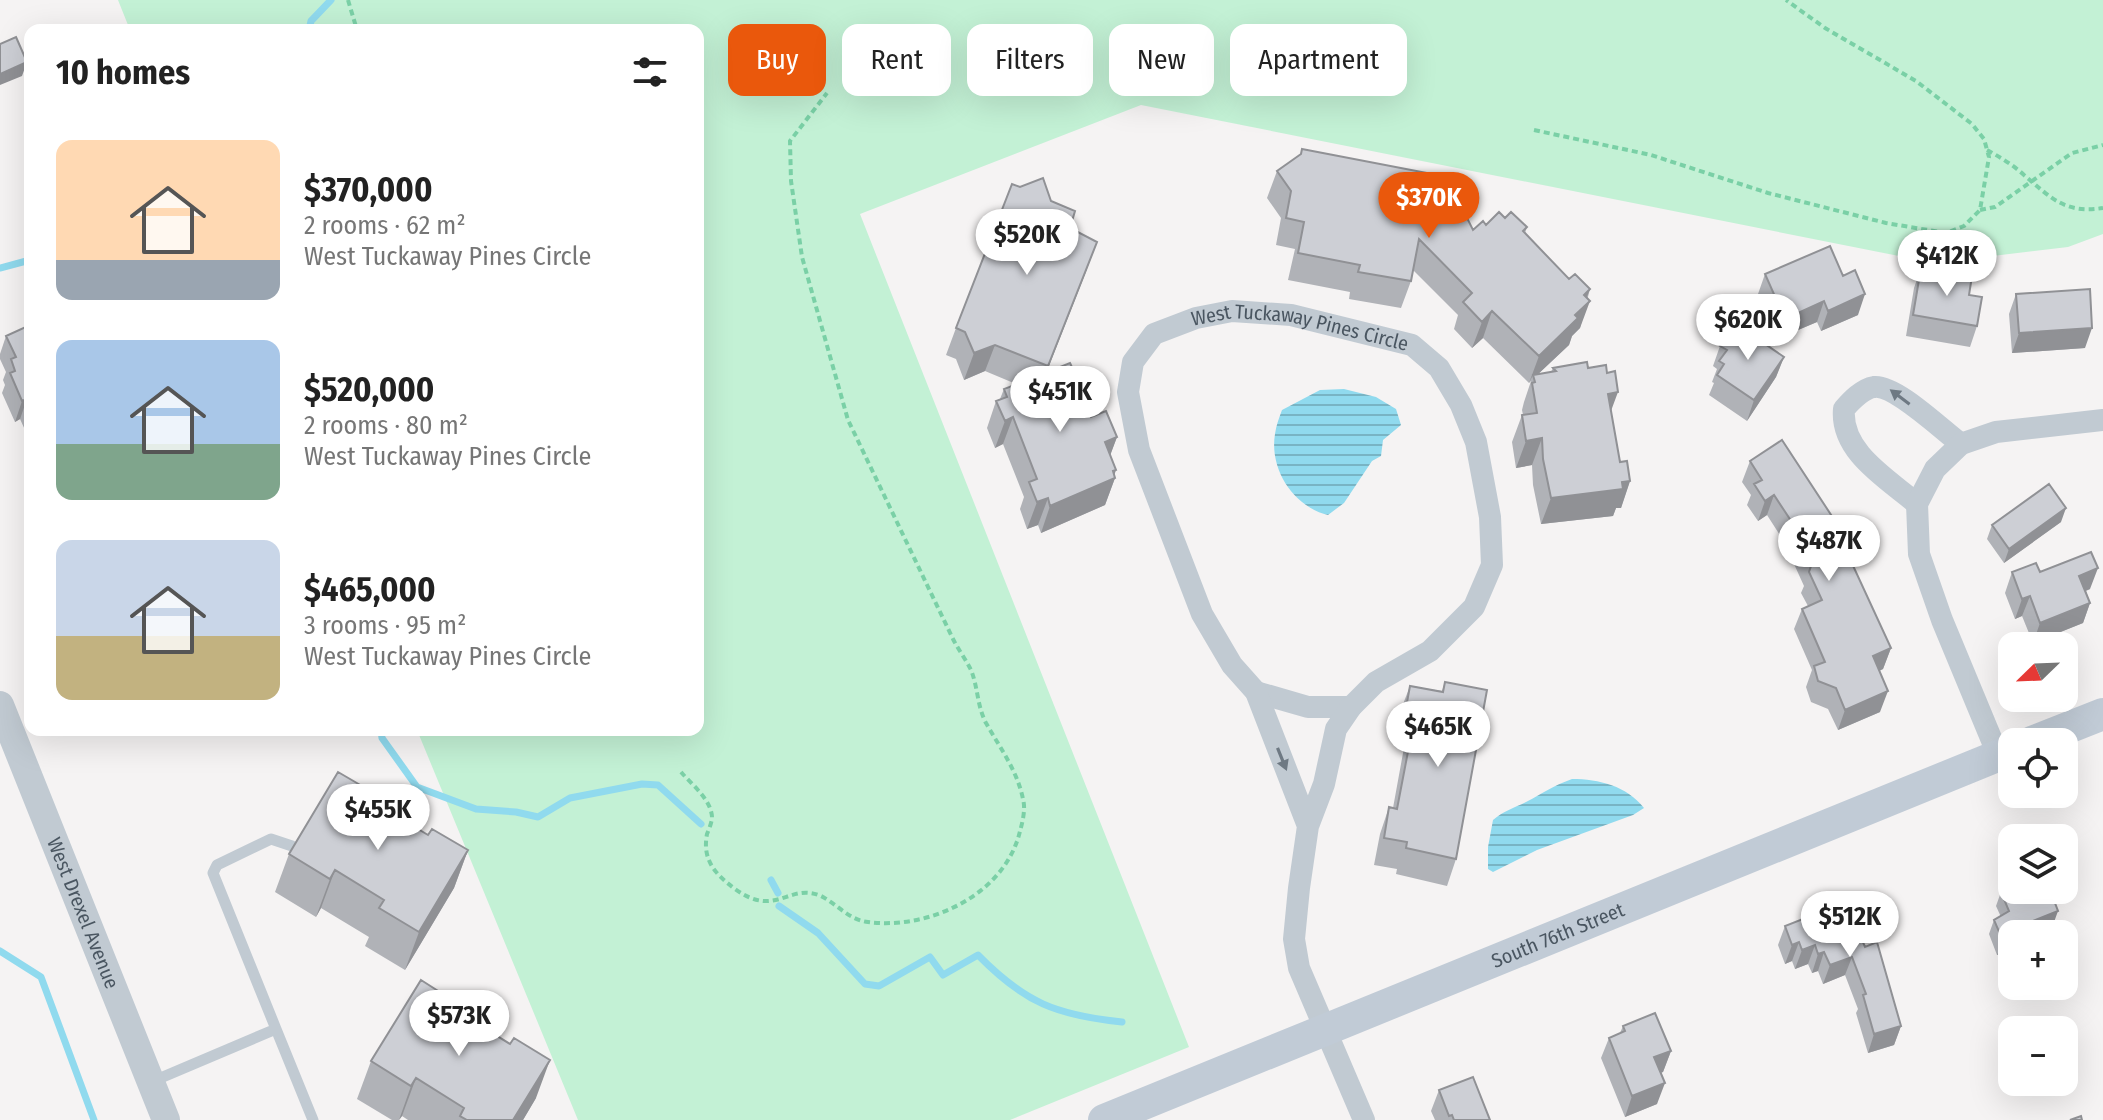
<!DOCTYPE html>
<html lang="en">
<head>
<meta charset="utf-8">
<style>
  body { margin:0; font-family:"Fira Sans Condensed",sans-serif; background:#f2f2f2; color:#222; height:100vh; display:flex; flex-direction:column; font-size:30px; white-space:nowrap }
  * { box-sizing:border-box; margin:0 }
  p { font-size:26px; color:#767676 }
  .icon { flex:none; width:44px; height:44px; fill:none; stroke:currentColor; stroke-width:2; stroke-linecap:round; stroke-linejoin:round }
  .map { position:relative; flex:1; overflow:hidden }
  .panel { position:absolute; left:24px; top:24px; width:680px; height:712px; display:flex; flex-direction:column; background:#fff; border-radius:16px; box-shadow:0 8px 32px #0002 }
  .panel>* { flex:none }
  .guide { position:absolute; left:728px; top:24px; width:760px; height:72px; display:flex; gap:16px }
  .needle { width:52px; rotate:247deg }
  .fabs { position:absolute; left:1998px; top:632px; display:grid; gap:16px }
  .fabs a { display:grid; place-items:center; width:80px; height:80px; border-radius:16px; background:#fff; box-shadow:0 8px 32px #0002; font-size:40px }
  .price { position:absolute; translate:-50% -68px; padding:0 18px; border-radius:28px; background:#fff; color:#222; font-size:26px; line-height:52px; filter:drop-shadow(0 2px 4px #0008) }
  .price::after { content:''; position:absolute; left:50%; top:48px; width:24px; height:18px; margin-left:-12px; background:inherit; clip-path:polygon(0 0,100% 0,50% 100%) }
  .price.current { background:#ea580c; color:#fff }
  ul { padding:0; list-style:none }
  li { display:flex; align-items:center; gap:24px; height:200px; padding:0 32px }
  li span { display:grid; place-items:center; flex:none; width:224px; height:160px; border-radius:16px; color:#555 }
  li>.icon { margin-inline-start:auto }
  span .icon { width:96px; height:96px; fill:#fffc; stroke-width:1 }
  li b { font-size:34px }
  h2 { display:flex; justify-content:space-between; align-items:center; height:96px; padding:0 32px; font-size:34px }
  .chip { padding:0 28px; border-radius:16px; background:#fff; box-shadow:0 8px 32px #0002; font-size:28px; line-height:72px }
  .chip.current { background:#ea580c; color:#fff }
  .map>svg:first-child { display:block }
</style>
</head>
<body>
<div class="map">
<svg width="2103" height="1120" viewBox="0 0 2103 1120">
  <defs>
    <pattern id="water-rules" width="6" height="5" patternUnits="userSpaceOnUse" patternTransform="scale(2)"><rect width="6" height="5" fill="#90daee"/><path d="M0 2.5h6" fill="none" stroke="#78b4c4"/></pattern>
  </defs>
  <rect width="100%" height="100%" fill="#f5f3f3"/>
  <path fill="#c3f1d5" d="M118,0H2103V234L2068,247L1934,263L1141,105L860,214L1189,1047L1010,1120H578L417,730H698V30H130Z"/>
  <path fill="url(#water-rules)" d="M1344,389L1376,397L1396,409L1401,425L1383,440L1381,456L1372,461L1344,503L1328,515C1294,507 1269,470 1275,434C1276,426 1279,418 1282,410L1320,390Z
    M1572,779C1599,779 1627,786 1644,808L1633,815L1537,850L1493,872L1488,869V847L1493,820C1503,811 1514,808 1526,802C1544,793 1552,786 1572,779Z"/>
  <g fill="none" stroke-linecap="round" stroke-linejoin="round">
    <path stroke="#90daee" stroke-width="7" d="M309,30L311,21L331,0
      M0,268L30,260
      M381,730L382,738L417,787L476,809L516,812L538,817L570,798L642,784L658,785L701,824
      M771,880L778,893
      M779,906L818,933L865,984L879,986L930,957L943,975L978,955C1025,1003 1056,1015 1122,1022
      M0,951L41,977L94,1120"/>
    <path stroke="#7ad0a6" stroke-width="4" stroke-dasharray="6 4" stroke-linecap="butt" d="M348,0L357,30
      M1534,130L1651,155L1768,193L1886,223L1946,233L1964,226L1980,210L1989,157L1984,139L1972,124L1916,81L1825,28L1786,0
      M1987,150C2000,157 2013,165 2024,175C2051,198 2065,214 2103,208
      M1980,210L1995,207L2072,153L2103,145
      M681,772C691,784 711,799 712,817C712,822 709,829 707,834C702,860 715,874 735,889C777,919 788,882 821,896C837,904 849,920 868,922C928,930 1002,896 1019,835C1022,824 1026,810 1023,799C1017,770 1000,748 986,723C977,706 978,687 971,670C966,660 958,649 953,639L848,420L802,257L791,181L790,141L827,93"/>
    <path stroke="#c1cad2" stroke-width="11" d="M276,1029L313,1120
      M151,1082L276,1029L213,873L217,865L271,839L292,846"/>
    <g stroke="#c1cad2" stroke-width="22">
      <path d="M1917,504C1888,479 1840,452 1844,409C1851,401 1862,389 1874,387C1895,384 1943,431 1961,444"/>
      <path d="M1256,692L1308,707H1351"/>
      <path d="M1998,755L1942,620L1919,554L1917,504L1935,469L1961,444L1996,432L2103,420"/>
      <path id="s1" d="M1308,826L1256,692L1232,665L1202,614L1139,450L1128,392L1133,362L1154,334L1196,318L1232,311L1291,315L1412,345L1439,368L1461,405L1476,442L1490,517L1492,565L1474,607L1430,651L1376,682L1351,707L1336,729L1324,784L1308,826L1299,888L1294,939L1299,968L1364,1120"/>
    </g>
    <path stroke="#c1cad2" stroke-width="28" id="s2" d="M0,705L166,1120"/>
    <g stroke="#c1cbd6" stroke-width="32">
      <path d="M2032,742L2103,714"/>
      <path id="s3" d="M1104,1120L2012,750"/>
    </g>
  </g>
  <path fill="#b0b2b7" d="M1302,149L1451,186L1473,230L1505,218L1527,227L1525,233L1569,279L1590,289L1580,328L1572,336L1569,345L1538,374L1551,372L1553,368H1588L1611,411L1620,462L1630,481L1621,508H1616L1613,516L1541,524L1533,485L1532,465L1516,468L1512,442L1522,415H1523L1522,410L1524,402L1531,381L1529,383L1483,338L1472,348L1454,329L1458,315L1413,270L1411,281L1401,308L1349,299L1350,292L1288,280L1295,249L1276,245L1281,218L1267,198L1277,171L1300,155Z
    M1051,201L1070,228L1087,269L1046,372L1091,417L1117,437L1110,455L1115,478L1105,505L1041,533L1038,525L1027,529L1020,509L1024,497L1003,444L995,448L987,428L996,401L1000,399L1004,389L1016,384L985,371L964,380L956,359L946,355L956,328Z
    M1921,268L1969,295L1977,326L1970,347L1906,336L1914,288Z
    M1765,274L1858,315L1821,331L1817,322L1777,339L1758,294Z
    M2016,294L2085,348L2012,353L2009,314Z
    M30,325V441L20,419L15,422L2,393L5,385L3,380L6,372L0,359V354L6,336Z
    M1720,346L1784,357L1776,377L1747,421L1709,395L1714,383L1712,382L1717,369L1713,366Z
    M1750,461L1855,554L1852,563L1891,648L1883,669L1879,671L1880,712L1838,730L1828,709L1811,702L1806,687L1812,670L1794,629L1802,609L1808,606L1801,593L1804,586L1794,564L1796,560L1767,515L1758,521L1747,505L1751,495L1742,482Z
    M2061,522L2004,563L1987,539L1992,525Z
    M2012,572H2040L2090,589L2086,591L2090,603L2083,623L2033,643L2022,616L2015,619L2005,593Z
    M1445,682L1456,859L1447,886L1396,874L1397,869L1374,865L1380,834L1389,807L1393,808L1405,742L1395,740L1400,712L1410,686L1442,691Z
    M374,793L371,800L428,835L468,850L454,888L405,970L365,946L369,937L321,908L316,917L275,892L289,854Z
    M2001,892L2053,925L2012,934V949L1997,955L1989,934L1994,920L2001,917L1996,906Z
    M1785,926L1865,947L1901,1026L1894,1045L1868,1053L1856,1013L1858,1009L1845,975L1823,984L1818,971L1812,973L1808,964L1795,969L1792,961L1785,964L1778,945Z
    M457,1003L455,1010L536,1098L523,1120H408L402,1116L399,1120H392L357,1099L371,1061Z
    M1623,1026L1671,1051L1663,1072L1660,1073L1657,1104L1625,1117L1601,1058L1609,1038L1620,1033Z
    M2035,1082H2061L2059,1089L2041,1096Z
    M1439,1090L1490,1120H1435L1431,1111Z"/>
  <path fill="#909195" d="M27,62L22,76L0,85V74Z
    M1097,242L1087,269L1036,399L1045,373Z
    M1590,289L1583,307L1590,301L1580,328L1572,336L1569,345L1534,378L1533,375L1529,383L1539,356L1584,295Z
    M1865,294L1858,315L1821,331L1828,311Z
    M1824,301L1817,322L1777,339L1785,319Z
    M1492,311L1483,338L1472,348L1482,322Z
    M2092,328L2085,348L2012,353L2019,333Z
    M995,345L985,371L964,380L974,353Z
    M1784,357L1776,377L1747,421L1754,400Z
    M1618,392L1608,419V394Z
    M27,399L20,419L15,422L22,401Z
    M1013,417L1003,444L995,448L1005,421Z
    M1117,437L1107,464L1105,442Z
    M1542,438L1532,465L1516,468L1526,441Z
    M1116,470L1113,479L1115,478L1105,505L1041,533L1050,506Z
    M1630,481L1621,508H1616L1613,516L1541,524L1551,498Z
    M1774,495L1767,515L1758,521L1765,501Z
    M1048,498L1038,525L1027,529L1037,502Z
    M2066,508L2061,522L2004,563L2009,549Z
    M2098,568L2090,589L2072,596L2079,576Z
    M2030,596L2022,616L2015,619L2022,599Z
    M2090,603L2083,623L2033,643L2040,623Z
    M1891,648L1883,669L1865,677L1873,656Z
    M1888,691L1880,712L1838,730L1845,710Z
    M468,850L454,888L405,970L419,932Z
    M335,870L321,908L316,917L330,879Z
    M2058,911L2053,925L2030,934H2015L2018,927Z
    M2012,937V949L1997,955L2003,941Z
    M1799,942L1792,961L1785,964L1792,945Z
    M1815,945L1808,964L1795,969L1802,950Z
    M1824,952L1818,971L1812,973L1818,954Z
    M1852,957L1845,975L1823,984L1830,965Z
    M1901,1026L1894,1045L1868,1053L1874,1034Z
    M1671,1051L1663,1072L1647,1078L1654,1057Z
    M550,1060L536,1098L523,1120H513Z
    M416,1078L402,1116L399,1120L411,1086Z
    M2061,1082L2059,1089L2041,1096L2043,1089Z
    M1665,1083L1657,1104L1625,1117L1632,1096Z"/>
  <path fill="#cdcfd5" stroke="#909195" stroke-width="2" d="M16,37L27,62L0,74V44Z
    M1302,149L1453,178L1451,186L1473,230L1483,221L1486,225L1499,212L1505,218L1511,212L1527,227L1523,231L1569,279L1575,274L1590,289L1584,295L1590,301L1575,315L1578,318L1539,356L1492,311L1482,322L1463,302L1472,293L1419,239L1411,281L1358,272L1360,265L1298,253L1304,222L1286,218L1291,191L1277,171L1301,154Z
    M1043,178L1051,201L1075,211L1070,228L1097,242L1048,366L995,345L974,353L965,332L956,328L1012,184L1020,187Z
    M1830,246L1843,276L1855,270L1865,294L1828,311L1824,301L1785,319L1765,274Z
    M1921,268L1972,276L1969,295L1982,297L1977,326L1913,315Z
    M2090,289L2092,328L2019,333L2016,294Z
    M1736,324L1784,357L1754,400L1717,375L1724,364L1719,361L1727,350L1720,346Z
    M30,325V405L27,399L22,401L10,373L15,371L11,359L16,357L6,336Z
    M1587,362L1588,368L1606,365L1607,373L1615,371L1618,392L1608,394L1620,462L1627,461L1630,481L1622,482L1623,489L1551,498L1543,459L1542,438L1526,441L1522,415L1537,413L1532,383L1535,382L1533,375L1556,371L1553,368Z
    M1070,363L1086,398L1091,417L1106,411L1117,437L1105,442L1116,470L1113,471L1115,478L1050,506L1048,498L1037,502L1029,482L1037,479L1013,417L1005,421L996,401L1007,397L1004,389L1020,383L1018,378L1048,366L1045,373Z
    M1782,440L1839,527L1843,525L1855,554L1849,557L1891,648L1873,656L1888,691L1845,710L1836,688L1818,681L1814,666L1825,662L1802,609L1822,600L1809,572L1811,566L1802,544L1805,542L1774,495L1765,501L1754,484L1762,480L1750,461Z
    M2049,484L2066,508L2009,549L1992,525Z
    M2091,552L2098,568L2079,576L2090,603L2040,623L2030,596L2022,599L2012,572L2036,563L2040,572Z
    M1445,682L1487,690L1456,859L1406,848L1407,842L1384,838L1389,807L1397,809L1415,715L1405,713L1410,686L1443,692Z
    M338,772L374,793L370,800L428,835L432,829L468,850L419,932L379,908L384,900L335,870L330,879L289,854Z
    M2012,887V890H2050L2058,911L2018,927L2020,934H2012V937L2003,941L1994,920L2009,911L2001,892Z
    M1846,902L1865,947L1877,942L1901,1026L1874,1034L1863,995L1866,994L1852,957L1830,965L1824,952L1818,954L1815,945L1802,950L1799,942L1792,945L1785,926Z
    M421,980L457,1003L454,1009L510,1044L514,1038L550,1060L513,1120H467L460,1116L464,1108L416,1078L411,1086L371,1061Z
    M1655,1013L1671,1051L1654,1057L1665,1083L1632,1096L1609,1038L1625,1031L1623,1026Z
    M1473,1077L1490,1120H1454L1452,1115L1449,1116L1439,1090Z
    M2041,1082H2060L2043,1089Z
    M2081,1116L2082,1120H2070Z"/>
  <defs><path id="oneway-solid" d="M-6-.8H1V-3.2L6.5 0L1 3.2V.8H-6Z" transform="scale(2)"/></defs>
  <g fill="#6e7983">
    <use href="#oneway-solid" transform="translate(1900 397) rotate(-143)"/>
    <use href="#oneway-solid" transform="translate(1282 759) rotate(68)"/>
  </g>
  <g text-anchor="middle" stroke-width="6" stroke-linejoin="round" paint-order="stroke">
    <g font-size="20" fill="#4a5661" stroke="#fff">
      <text dy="7" stroke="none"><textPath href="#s1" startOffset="690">West Tuckaway Pines Circle</textPath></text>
      <text dy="7" stroke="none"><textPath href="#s2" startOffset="224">West Drexel Avenue</textPath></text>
      <text dy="7" stroke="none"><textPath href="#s3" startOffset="490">South 76th Street</textPath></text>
    </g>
  </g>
</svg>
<div class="fabs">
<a><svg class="needle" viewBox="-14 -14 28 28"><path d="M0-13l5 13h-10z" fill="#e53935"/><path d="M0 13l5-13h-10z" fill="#767676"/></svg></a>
<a><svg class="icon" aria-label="locate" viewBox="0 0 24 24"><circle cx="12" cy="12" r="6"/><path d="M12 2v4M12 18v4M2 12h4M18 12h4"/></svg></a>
<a><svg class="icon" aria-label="layers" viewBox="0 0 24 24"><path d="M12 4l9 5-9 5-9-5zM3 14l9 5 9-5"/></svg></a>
<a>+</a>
<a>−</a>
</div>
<b class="price current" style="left:1429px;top:240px">$370K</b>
<b class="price" style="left:1027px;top:277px">$520K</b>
<b class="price" style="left:1947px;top:298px">$412K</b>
<b class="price" style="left:1748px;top:362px">$620K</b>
<b class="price" style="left:1060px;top:434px">$451K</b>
<b class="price" style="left:1829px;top:583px">$487K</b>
<b class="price" style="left:1438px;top:769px">$465K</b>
<b class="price" style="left:378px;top:852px">$455K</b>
<b class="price" style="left:1850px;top:959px">$512K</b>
<b class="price" style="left:459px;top:1058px">$573K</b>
<div class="guide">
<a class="chip current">Buy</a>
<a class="chip">Rent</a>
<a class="chip">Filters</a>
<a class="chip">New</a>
<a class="chip">Apartment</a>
</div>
<section class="panel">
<h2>10 homes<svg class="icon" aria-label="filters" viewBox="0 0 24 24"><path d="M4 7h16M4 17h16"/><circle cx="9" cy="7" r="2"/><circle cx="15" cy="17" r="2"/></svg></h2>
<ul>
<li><span style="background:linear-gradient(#ffd9b3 75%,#9aa5b1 0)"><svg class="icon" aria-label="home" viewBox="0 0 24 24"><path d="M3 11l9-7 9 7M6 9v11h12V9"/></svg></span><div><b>$370,000</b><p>2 rooms · 62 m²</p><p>West Tuckaway Pines Circle</p></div></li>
<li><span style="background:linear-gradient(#a9c7e8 65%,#7fa58c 0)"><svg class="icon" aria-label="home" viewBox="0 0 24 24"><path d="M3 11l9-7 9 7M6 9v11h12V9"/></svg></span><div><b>$520,000</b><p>2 rooms · 80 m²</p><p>West Tuckaway Pines Circle</p></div></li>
<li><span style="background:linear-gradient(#c9d6e8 60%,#c2b280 0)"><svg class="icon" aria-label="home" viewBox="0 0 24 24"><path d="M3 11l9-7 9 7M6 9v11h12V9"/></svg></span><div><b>$465,000</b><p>3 rooms · 95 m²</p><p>West Tuckaway Pines Circle</p></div></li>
</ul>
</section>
</div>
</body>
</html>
